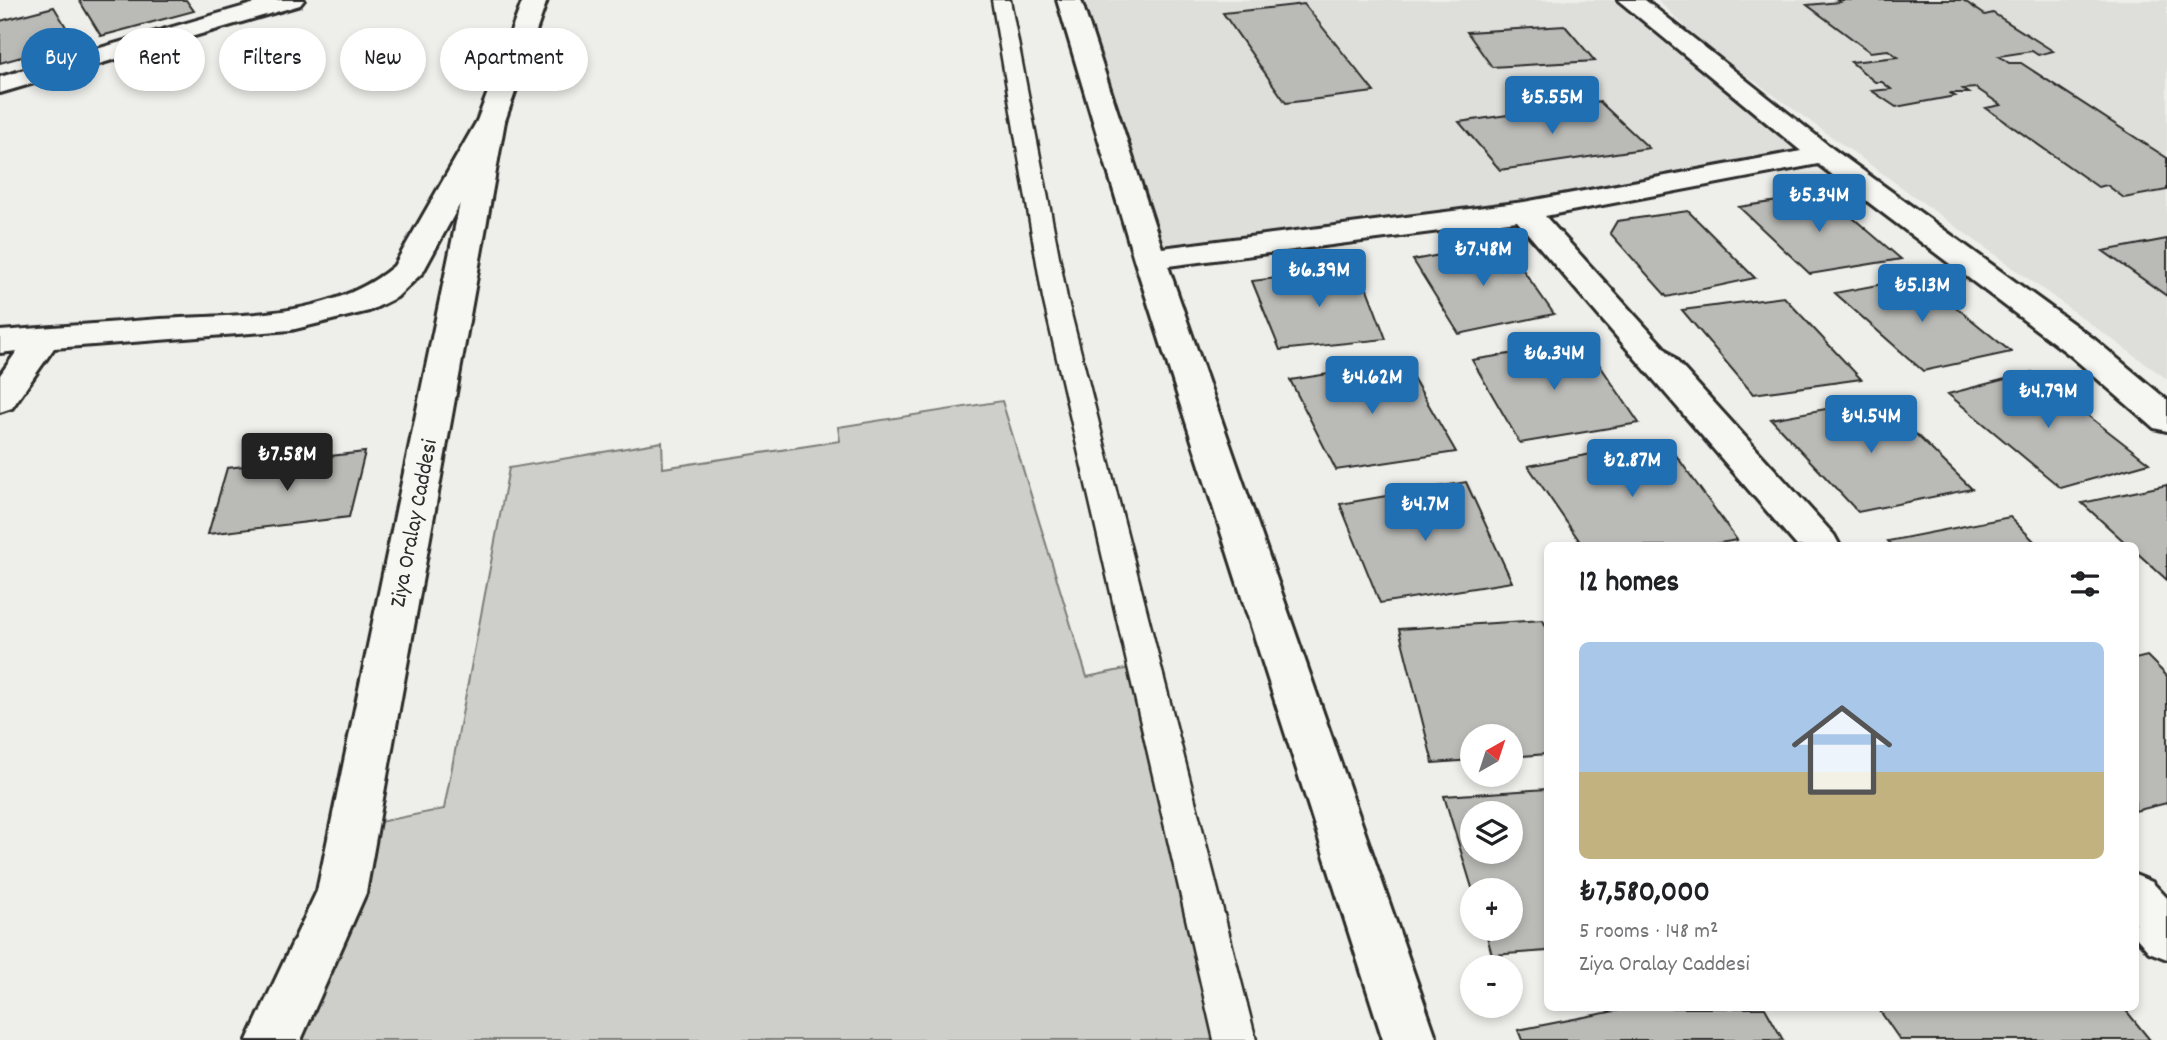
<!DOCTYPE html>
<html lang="en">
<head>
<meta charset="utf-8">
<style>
  body { margin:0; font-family:Dekko,sans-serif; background:#f6f6f6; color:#202124; height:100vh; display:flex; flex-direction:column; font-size:26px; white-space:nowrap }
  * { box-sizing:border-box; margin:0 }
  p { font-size:23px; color:#757577 }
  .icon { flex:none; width:38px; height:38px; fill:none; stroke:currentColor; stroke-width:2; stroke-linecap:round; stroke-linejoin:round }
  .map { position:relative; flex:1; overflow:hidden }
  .panel { position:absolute; left:1544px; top:542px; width:595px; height:469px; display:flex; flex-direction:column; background:#fff; border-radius:10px; box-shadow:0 4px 10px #0003 }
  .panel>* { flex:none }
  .banner { position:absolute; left:21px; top:28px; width:665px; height:63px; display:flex; gap:14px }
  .needle { width:46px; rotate:39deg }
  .fabs { position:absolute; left:1460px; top:724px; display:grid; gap:14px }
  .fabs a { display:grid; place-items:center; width:63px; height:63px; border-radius:50%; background:#fff; box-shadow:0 4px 10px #0003; font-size:35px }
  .price { position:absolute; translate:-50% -60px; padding:0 16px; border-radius:7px; background:#1f6fb2; color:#fff; font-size:23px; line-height:46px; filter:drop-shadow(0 2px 4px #0008) }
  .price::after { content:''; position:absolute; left:50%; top:42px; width:21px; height:16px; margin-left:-10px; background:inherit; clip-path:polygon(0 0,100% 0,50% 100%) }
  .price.on { background:#222; color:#fff }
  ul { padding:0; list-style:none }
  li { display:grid; align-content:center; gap:14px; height:371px; padding:0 35px }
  li span { display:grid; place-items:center; height:217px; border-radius:10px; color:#555 }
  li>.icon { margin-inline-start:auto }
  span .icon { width:126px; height:126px; fill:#fffc; stroke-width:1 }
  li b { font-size:30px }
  h2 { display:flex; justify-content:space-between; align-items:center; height:84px; padding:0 35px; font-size:30px }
  .tag { padding:0 24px; border-radius:32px; background:#fff; box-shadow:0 4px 10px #0003; font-size:24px; line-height:63px }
  .tag.on { background:#1f6fb2; color:#fff }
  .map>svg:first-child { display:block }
</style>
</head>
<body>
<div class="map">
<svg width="2167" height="1040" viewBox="0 0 2167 1040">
  <rect width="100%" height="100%" fill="#eeeeea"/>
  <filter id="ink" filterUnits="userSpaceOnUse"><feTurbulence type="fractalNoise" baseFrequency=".0143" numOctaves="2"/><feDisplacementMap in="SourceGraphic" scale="14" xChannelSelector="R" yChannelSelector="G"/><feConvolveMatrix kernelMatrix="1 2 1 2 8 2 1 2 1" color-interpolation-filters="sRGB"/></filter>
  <g filter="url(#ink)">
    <path fill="#dededb" d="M1069,0H1630L1823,155L1524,211L1150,259Z
      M1658,0H2167V379L1703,44Z"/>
    <path fill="#cececa" stroke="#7c7c7a" stroke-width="2" d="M1002,401L1087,677L1144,665L1235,1040H274L354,827L444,809L509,468L662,442L663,468L840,441L838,427Z"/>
    <path fill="#babab7" stroke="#2b2b2b" stroke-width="2" fill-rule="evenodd" d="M79,0H186L194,11L101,36Z
      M1837,0H1963L1985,15L1993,13L2053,51L2038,55L2032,51L1999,56L2009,63H2021L2167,158V190L2124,198L2107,185L2098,187L1986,108L2001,105L1976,88L1963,89L1969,93H1949L1955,96L1896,107L1872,91L1891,89L1882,82H1875L1851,62L1898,57L1888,50L1870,52L1807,5L1840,2Z
      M1304,4L1374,92L1286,103L1223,13Z
      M54,7L75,42L0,63V21Z
      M1565,26L1595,61L1492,67L1467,32Z
      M1600,102L1649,148L1500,170L1459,122Z
      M1825,194L1901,259L1810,274L1739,207Z
      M1688,211L1755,278L1667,297L1610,233L1617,221Z
      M2167,239V296L2103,251Z
      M1504,243L1554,314L1459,334L1413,260Z
      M1359,268L1386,339L1280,350L1252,281Z
      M1919,277L2011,352L1923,371L1835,293Z
      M1784,297L1861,379L1753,394L1682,310Z
      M1584,342L1639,423L1520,443L1472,360Z
      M1404,362L1456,452L1336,470L1290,380Z
      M2032,372L2149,463L2061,488L1948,394Z
      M1880,399L1972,489L1858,512L1771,419Z
      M1665,440L1737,540L1703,546H1583L1528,466Z
      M365,452L349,517L208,534L227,468Z
      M1466,482L1512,582L1380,603L1340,504Z
      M2167,485V580L2135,551V546H2129L2082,503Z
      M2010,517L2039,546H1893L1888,541Z
      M1543,620L1547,629V754L1510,757V737H1472V760L1433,763L1399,629Z
      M2147,656L2167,676V803L2135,811V659Z
      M1547,789V951L1492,955L1485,929H1510V891H1473L1444,796ZM1472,814H1510V852H1472Z
      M1630,1008H1765L1783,1040H1522L1518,1030Z
      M1878,1008H2124L2150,1040H1900Z"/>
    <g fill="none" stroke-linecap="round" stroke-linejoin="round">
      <g stroke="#2b2b2b" stroke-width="5">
        <path id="pedestrian" d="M992,0H1010L1067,298L1256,1040H1214L1043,298Z"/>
      </g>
      <g stroke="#2b2b2b" stroke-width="6">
        <path id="minor" d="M1057,0H1081L1162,248L1524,202L1801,151L1618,0H1645L1833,149L2094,339L2167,400V431L2154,428L2070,355L1818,164L1545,216L1834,535L1840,546H1797L1517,221L1168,266L1437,1040H1383L1134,259Z
          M491,113L501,115L505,121L423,272L397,297L369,311L291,330L54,348L12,408L0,412V375L17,351L0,353V331C53,327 106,323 160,319C239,314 330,320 394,266L477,121L481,115Z
          M2135,875L2152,882L2167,898V959L2149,952L2135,936Z"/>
      </g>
      <g stroke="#2b2b2b" stroke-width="6">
        <path id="tertiary" d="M266,0H304L300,5L0,93V77Z"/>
      </g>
      <g stroke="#2b2b2b" stroke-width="6">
        <path id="secondary" d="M523,0H547L505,121L366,893L301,1040H247L317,891L477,121Z"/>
      </g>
      <use href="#pedestrian" fill="#f6f6f2" fill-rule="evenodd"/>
      <use href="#minor" fill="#f6f6f2" fill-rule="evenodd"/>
      <use href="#tertiary" fill="#f6f6f2" fill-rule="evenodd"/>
      <use href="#secondary" fill="#f6f6f2" fill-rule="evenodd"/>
    </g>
  </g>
  <g text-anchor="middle" stroke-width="5" stroke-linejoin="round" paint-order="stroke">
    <g font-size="23" fill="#2b2b2b" stroke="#f6f6f2">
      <text transform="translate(412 523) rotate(-79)" y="8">Ziya Oralay Caddesi</text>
    </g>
  </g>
</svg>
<div class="fabs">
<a><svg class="needle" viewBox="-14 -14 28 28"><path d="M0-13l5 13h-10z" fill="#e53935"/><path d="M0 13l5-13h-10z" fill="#757577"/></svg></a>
<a><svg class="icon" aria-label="layers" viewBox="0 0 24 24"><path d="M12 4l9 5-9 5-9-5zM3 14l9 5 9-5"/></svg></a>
<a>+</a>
<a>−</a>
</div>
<b class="price" style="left:1552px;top:136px">₺5.55M</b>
<b class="price" style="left:1819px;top:234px">₺5.34M</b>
<b class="price" style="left:1483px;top:288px">₺7.48M</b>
<b class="price" style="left:1319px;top:309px">₺6.39M</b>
<b class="price" style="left:1922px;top:324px">₺5.13M</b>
<b class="price" style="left:1554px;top:392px">₺6.34M</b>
<b class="price" style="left:1372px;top:416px">₺4.62M</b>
<b class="price" style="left:2048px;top:430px">₺4.79M</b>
<b class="price" style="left:1871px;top:455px">₺4.54M</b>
<b class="price on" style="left:287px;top:493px">₺7.58M</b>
<b class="price" style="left:1632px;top:499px">₺2.87M</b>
<b class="price" style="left:1425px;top:543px">₺4.7M</b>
<div class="banner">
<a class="tag on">Buy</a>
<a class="tag">Rent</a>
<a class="tag">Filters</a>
<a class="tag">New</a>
<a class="tag">Apartment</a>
</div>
<section class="panel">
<h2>12 homes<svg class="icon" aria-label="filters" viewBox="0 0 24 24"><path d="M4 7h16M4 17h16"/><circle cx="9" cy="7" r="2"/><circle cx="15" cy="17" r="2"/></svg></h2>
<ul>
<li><span style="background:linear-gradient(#a9c7e8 60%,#c2b280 0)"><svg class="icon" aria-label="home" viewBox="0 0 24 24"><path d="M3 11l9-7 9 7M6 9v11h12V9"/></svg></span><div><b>₺7,580,000</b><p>5 rooms · 148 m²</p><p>Ziya Oralay Caddesi</p></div></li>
</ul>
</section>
</div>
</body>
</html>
